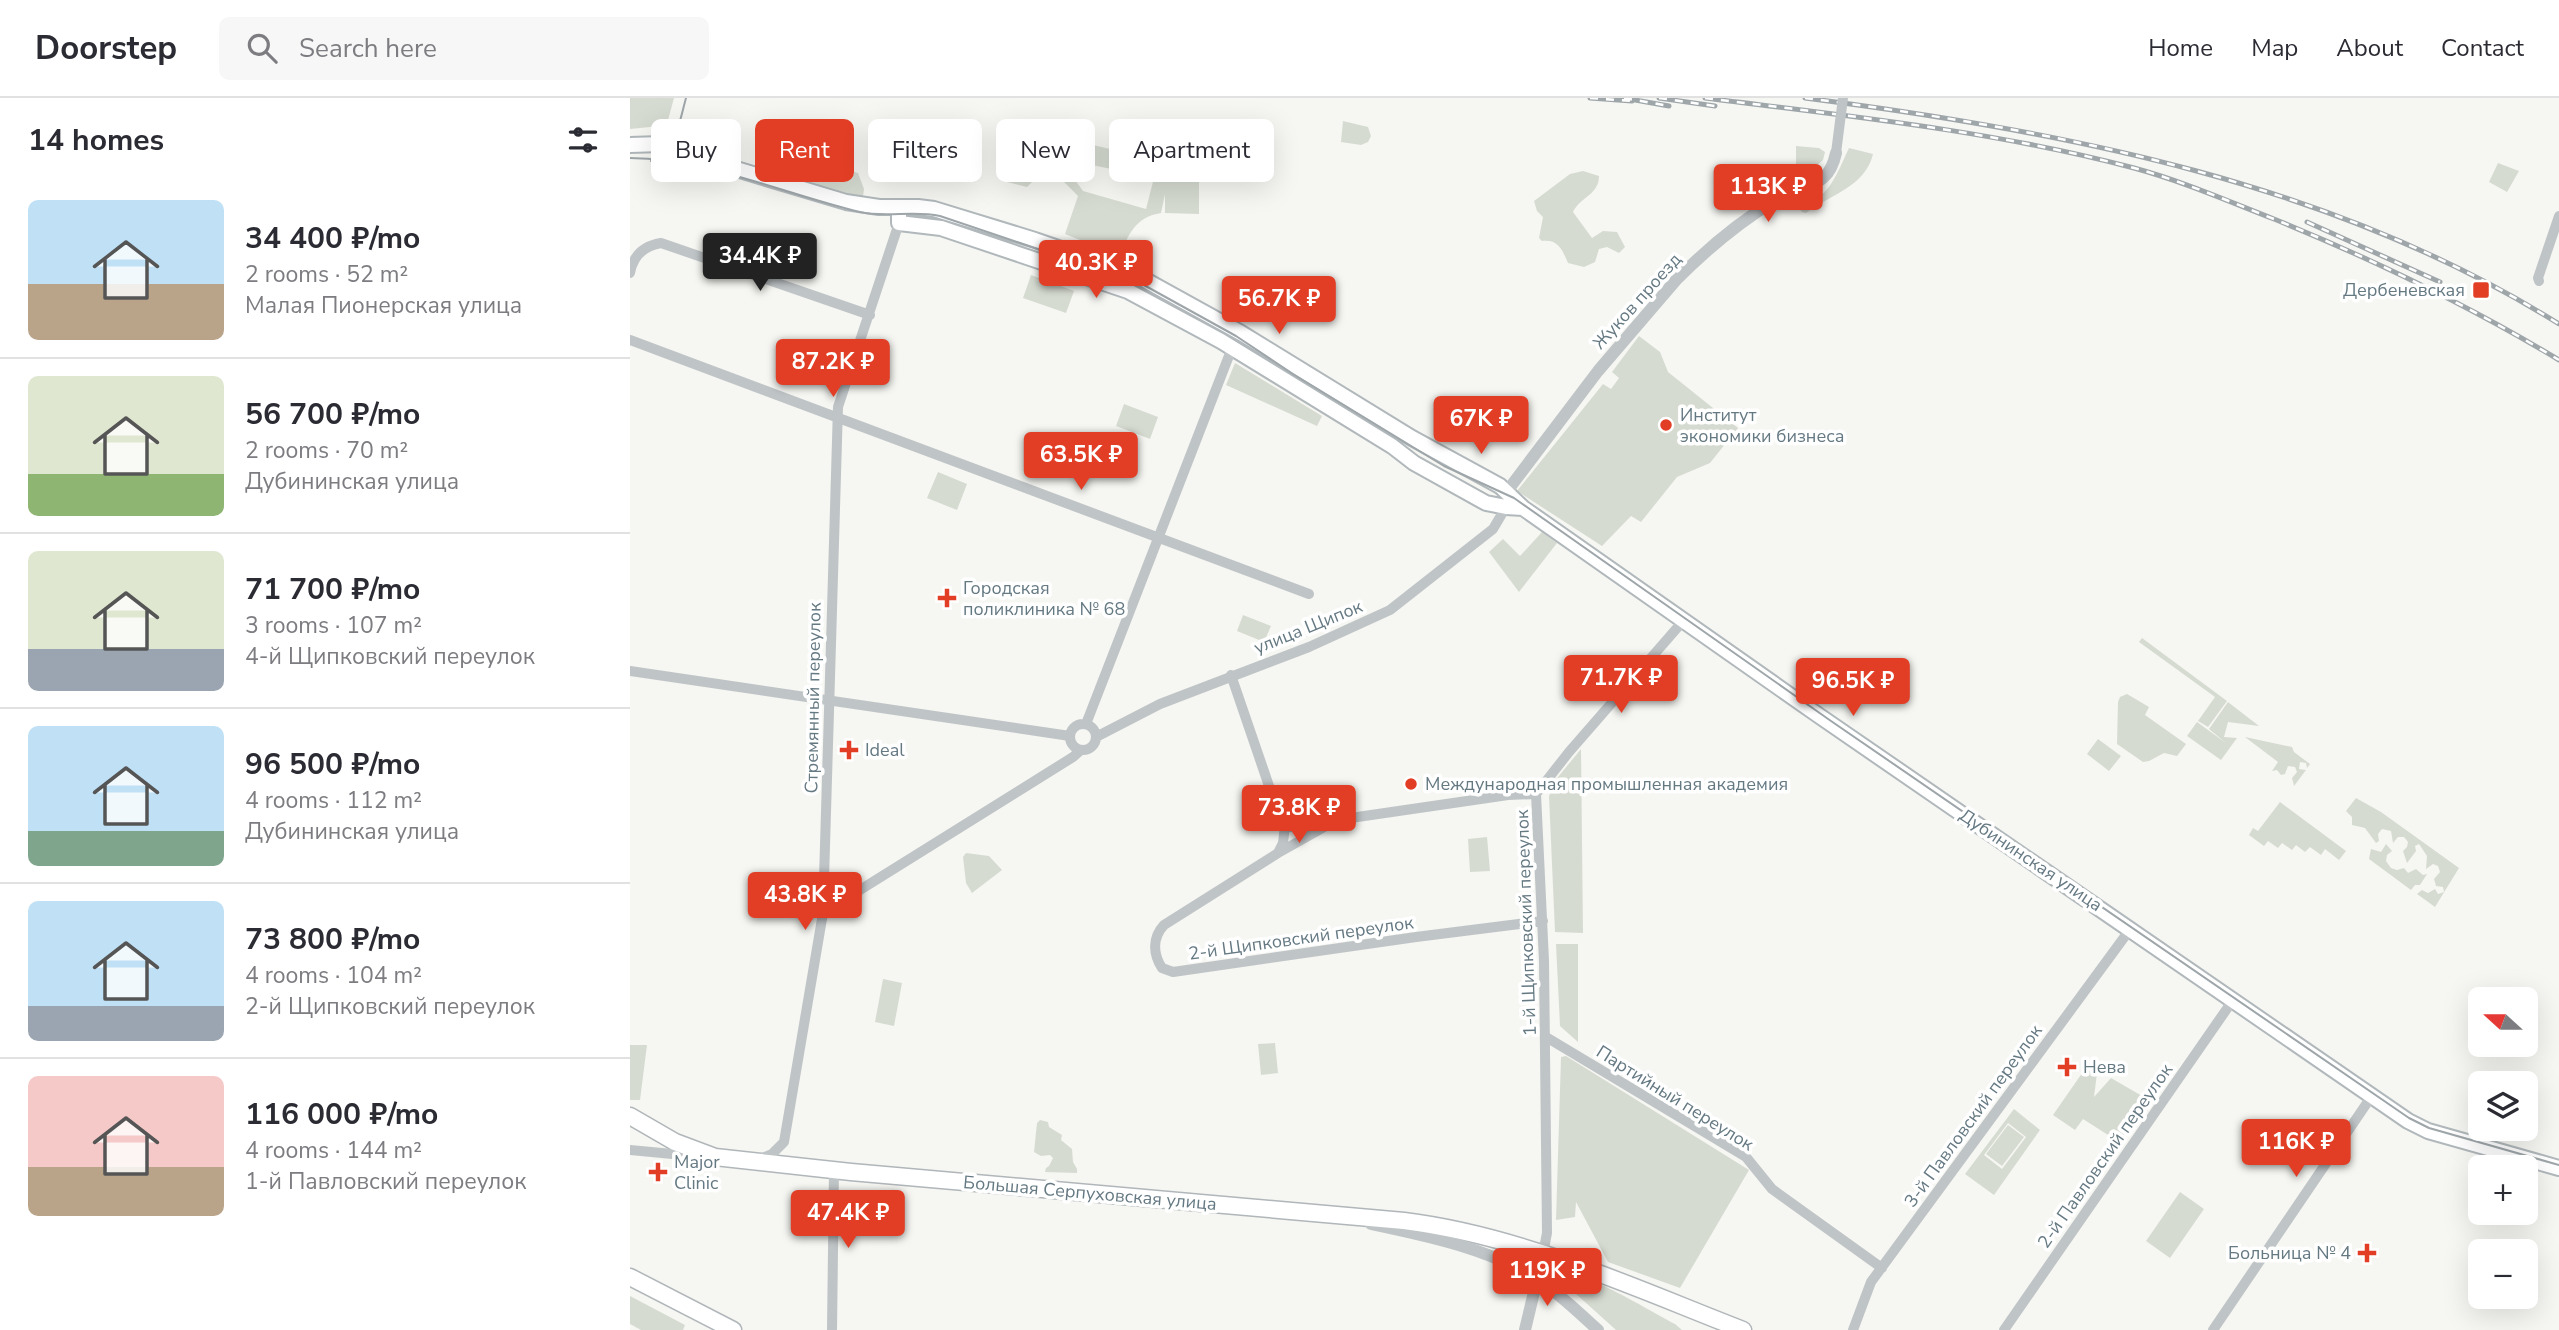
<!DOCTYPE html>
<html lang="en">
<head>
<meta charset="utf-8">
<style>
  body { margin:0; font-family:"Nunito Sans",sans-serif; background:#f7f7f7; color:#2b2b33; height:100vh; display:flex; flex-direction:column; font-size:26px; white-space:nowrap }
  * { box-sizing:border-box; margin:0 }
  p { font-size:23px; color:#7c7c81 }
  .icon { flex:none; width:38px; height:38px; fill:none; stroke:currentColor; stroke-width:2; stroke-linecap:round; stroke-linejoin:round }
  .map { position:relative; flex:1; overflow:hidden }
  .side { display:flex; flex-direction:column; background:#fff; width:630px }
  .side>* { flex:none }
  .top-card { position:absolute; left:21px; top:21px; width:665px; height:63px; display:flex; gap:14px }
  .needle { width:46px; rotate:291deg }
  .controls { position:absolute; left:1838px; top:889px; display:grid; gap:14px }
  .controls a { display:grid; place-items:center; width:70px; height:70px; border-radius:10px; background:#fff; box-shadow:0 7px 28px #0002; font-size:35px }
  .price { position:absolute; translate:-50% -60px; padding:0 16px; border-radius:7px; background:#e23e26; color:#fff; font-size:23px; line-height:46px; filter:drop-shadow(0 2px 4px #0008) }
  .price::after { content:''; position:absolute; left:50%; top:42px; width:21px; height:16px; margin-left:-10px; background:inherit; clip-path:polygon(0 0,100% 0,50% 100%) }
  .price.selected { background:#222; color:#fff }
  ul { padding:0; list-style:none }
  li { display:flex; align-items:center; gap:21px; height:175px; padding:0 28px }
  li+li { border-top:2px solid #e1e1e2 }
  li span { display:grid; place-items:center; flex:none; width:196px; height:140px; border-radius:10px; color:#555 }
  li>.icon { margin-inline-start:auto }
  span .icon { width:84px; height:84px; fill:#fffc; stroke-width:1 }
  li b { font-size:30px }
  h2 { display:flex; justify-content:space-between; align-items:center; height:84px; padding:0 28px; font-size:30px }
  .pill { padding:0 24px; border-radius:10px; background:#fff; box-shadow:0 7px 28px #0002; font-size:24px; line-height:63px }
  .pill.selected { background:#e23e26; color:#fff }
  header { display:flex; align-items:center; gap:42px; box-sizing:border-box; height:98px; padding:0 35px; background:#fff; border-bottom:2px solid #e1e1e2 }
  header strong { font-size:33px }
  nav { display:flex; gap:38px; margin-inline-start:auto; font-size:24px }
  .search { width:490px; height:63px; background:#f7f7f7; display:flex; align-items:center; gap:18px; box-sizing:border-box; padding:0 24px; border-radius:10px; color:#7c7c81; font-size:26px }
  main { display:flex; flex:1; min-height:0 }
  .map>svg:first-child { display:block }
</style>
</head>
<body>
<header>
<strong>Doorstep</strong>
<div class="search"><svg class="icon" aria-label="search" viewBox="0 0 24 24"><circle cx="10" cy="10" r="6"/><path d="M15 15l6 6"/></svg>Search here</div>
<nav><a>Home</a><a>Map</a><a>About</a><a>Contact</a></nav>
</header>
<main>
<section class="side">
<h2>14 homes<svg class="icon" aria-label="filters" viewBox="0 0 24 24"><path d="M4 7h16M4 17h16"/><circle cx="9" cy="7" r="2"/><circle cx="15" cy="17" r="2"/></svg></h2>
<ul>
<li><span style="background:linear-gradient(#bfe0f5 60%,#b9a48a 0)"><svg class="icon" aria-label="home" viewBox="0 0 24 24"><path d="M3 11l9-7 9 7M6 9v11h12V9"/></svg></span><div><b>34 400 ₽/mo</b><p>2 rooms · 52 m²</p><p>Малая Пионерская улица</p></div></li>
<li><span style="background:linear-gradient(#dfe7d0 70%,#8fb573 0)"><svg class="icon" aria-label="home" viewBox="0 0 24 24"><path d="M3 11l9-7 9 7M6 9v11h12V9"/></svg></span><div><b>56 700 ₽/mo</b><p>2 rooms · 70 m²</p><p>Дубининская улица</p></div></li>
<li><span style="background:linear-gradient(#dfe7d0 70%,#9aa5b1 0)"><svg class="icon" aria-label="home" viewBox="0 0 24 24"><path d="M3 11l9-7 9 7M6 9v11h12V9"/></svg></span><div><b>71 700 ₽/mo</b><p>3 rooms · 107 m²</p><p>4-й Щипковский переулок</p></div></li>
<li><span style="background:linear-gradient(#bfe0f5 75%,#7fa58c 0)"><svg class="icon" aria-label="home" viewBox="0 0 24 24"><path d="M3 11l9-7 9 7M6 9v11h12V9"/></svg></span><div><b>96 500 ₽/mo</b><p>4 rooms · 112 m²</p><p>Дубининская улица</p></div></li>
<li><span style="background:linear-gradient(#bfe0f5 75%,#9aa5b1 0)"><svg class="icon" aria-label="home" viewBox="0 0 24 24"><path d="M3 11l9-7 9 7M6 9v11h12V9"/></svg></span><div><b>73 800 ₽/mo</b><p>4 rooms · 104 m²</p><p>2-й Щипковский переулок</p></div></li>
<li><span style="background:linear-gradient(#f6c9c9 65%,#b9a48a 0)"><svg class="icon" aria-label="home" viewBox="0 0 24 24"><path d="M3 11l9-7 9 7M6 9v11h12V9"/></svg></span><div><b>116 000 ₽/mo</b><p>4 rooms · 144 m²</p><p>1-й Павловский переулок</p></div></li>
</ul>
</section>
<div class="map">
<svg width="1929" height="1232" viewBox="0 0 1929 1232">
  <rect width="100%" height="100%" fill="#f6f6f2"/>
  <path fill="#d6dbd1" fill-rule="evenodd" d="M0,0H44L38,22L20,29L0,31Z
    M713,23L738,29L741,38L738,44L731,47L711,44Z
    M410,35L498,55L520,64L517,76H506L452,65L444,73L443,79L453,93L516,111L526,72L534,71L539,78L540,73L569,75V116L535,115V96L531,115C506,119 498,136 490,158L435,136L448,98L424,74L410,76L397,89L377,84L374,79L378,73L390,74L397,69Z
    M1166,48L1189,50L1195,54L1193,62L1176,77H1166Z
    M1219,50L1243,56C1235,89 1201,96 1176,115L1172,114L1166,105C1174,101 1181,101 1189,98C1202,92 1213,62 1219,50Z
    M144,59L193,74L198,66L228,75L234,91L233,99L216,98L141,76L140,71Z
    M1868,65L1889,73L1877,94L1859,84Z
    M953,73L969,78C969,97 950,99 943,114L962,140L973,133L987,134L995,149L989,155L977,149L969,151L965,164L954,169L938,165C932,151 928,141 912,143L909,140L913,119L907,113L904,103L940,76Z
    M401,177L444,193L436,215L393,200Z
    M1009,238L1030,254L1038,274L1108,330L1080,365L1047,379L1011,424L1001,418L972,448L887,393L973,286L981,291L989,280L982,274Z
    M605,265L692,318L687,328L596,287Z
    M494,306L528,319L520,341L486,328Z
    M308,374L337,386L327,412L297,400Z
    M912,434L927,445L889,494L859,454L873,441L890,458Z
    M613,517L641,528L634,544L607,533Z
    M1512,540L1597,603L1578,629L1568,623L1585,599L1509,544Z
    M1497,596L1519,609L1515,617L1556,646L1547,658L1534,655L1519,663L1513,664L1487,646L1488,604L1490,599Z
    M1598,604L1629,628L1598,624L1594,639L1607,640L1591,662L1557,638L1567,624L1596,645L1579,631Z
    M1615,639L1662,649L1664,654L1680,666L1677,670L1676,665L1670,664L1669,671L1676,672L1664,688L1662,680L1667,674L1665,669L1658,668L1655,676L1651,677L1647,672L1642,673L1648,664Z
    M1468,641L1491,658L1479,673L1457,656Z
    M951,651L953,835L925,834L919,698L928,679Z
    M1726,700L1751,714L1829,770L1805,809L1787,796L1792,792L1798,795L1805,791L1808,796L1814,794L1813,789L1806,788L1804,781L1810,774L1808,768L1803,766L1796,771L1797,758L1789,746L1785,748L1786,753L1777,765L1773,753L1777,749L1778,744L1774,739H1768L1763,745L1761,733L1752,731L1748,736L1749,743L1746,745L1735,730L1722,727V719L1716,713Z
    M1650,704L1716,753L1709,762L1695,751L1691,757L1680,749L1675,754L1666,747L1662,752L1652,745L1648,750L1638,743L1634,748L1619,737L1623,730L1628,733Z
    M857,739L860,773L840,774L838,741Z
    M1756,746L1762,753L1757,757L1756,763L1761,770L1767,772L1774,770L1778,775L1786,771L1793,777L1797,776L1790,787H1785L1781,792L1739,761L1741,751L1751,754Z
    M336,755L359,758L372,772L342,795L336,785L333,759Z
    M926,846H948V944L930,928Z
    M253,881L272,885L264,928L245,924Z
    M645,945L648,975L631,977L628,946Z
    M0,947H17L10,1002H0Z
    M936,958L1119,1072L1050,1190L978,1164L946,1104L945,1119L926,1122L931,959Z
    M1457,968L1461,972L1463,970L1467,975L1464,999L1481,980L1519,1002L1489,1044L1453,1021L1445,1032L1423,1017Z
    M1384,1011L1410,1032L1364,1097L1335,1076ZM1378,1025L1396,1039L1372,1071L1354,1057Z
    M410,1022L418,1024L419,1029L432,1037L431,1042L442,1051L443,1064L447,1071V1075L415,1074L416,1070L419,1068L423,1060L420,1057L411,1058L404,1054L407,1025Z
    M1378,1027L1394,1039L1372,1068L1356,1056Z
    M1550,1094L1574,1111L1540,1160L1516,1143Z
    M936,1175C954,1173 1026,1216 1045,1226L1052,1232H986L935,1186Z
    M0,1198L55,1227L53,1232H11L0,1226Z"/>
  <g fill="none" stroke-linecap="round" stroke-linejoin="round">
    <g stroke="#b1b8bb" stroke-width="18">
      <path id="secondary" d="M0,47L31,46L63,58L216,104L249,109H288L304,111L405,142L492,172L515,182L611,235L782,340L870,388L893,410L1188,617L1778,1023L1798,1033L1929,1070
        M269,109V125L311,130L498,193L591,243L762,348L784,365L856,405L876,409L893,410"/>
    </g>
    <g stroke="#b0b6b9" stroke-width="19">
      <path id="primary" d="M0,1018L45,1044L85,1059L221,1074L774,1123C893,1138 1002,1189 1113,1232
        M0,1179L103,1232"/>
    </g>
    <path stroke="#bfc4c6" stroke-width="10" d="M0,175C3,158 13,148 31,145L240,217
      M1909,183L1908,180L1929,118
      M0,242L679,496
      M0,573L440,638
      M601,577L651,723L659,729L878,697L906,696
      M440 639a13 13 0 1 1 26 0a13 13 0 1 1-26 0Z
      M456,626L602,250
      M466,639L530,606L679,549L760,512L863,431L876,409
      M906,696L914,863L917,1135L913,1156
      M906,696L939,654L1054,522
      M705,723L648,755L534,827C522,840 523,856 532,870L543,874L786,839L913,823
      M648,755L653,745L655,727
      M193,815L443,659L451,652
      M916,939L1116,1059L1142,1091L1252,1170
      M0,1052L74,1059
      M128,1062L142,1056L154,1044L193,815L208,309L269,125
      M202,1232L204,1072
      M1223,1232L1241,1184L1501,830
      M1374,1232L1603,902
      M1583,1232L1741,999"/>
    <path stroke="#bfc4c6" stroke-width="12" d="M877,404L881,388L968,273L1046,182C1075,153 1109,124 1144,103C1159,94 1181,91 1194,79C1201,73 1204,64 1206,55
      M741,1126C798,1138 861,1151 910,1183C931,1197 949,1215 968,1232
      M895,1232L913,1156"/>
    <use href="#secondary" stroke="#fff" stroke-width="14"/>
    <use href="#primary" stroke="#fff" stroke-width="16"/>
    <path stroke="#9ea6aa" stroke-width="2" d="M0,60C77,61 155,96 230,114C256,120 283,112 310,118L512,186L606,238L663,276L814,368L884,400L1201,623L1779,1020L1799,1030L1929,1067
      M21,63C47,51 49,25 56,0"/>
    <g stroke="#9ea6aa" stroke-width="5">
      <path id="rail" d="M960,0L1002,3
        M994,0L1039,8
        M1029,0L1085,8
        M1075,0C1219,18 1364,33 1504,70C1552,83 1598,103 1644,121C1742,161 1838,207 1929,262
        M1175,0C1434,33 1704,85 1929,226
        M1677,124L1810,184"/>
    </g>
    <use href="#rail" stroke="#fff" stroke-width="2.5" stroke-dasharray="8" stroke-linecap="butt"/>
    <path stroke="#bfc4c6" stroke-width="10" d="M1206,55L1213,0"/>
  </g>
  <g fill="#e23e26" stroke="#fff" stroke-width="2.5">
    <rect x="1842" y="183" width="18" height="18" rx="3.5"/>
    <circle cx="1036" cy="327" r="7"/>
    <path d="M313.5 489.5h7v7h7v7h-7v7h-7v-7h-7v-7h7z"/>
    <path d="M215.5 641.5h7v7h7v7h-7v7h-7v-7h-7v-7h7z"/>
    <circle cx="781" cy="686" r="7"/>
    <path d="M1433.5 958.5h7v7h7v7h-7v7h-7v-7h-7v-7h7z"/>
    <path d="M24.5 1063.5h7v7h7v7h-7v7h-7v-7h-7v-7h7z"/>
    <path d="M1733.5 1144.5h7v7h7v7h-7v7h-7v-7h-7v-7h7z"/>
  </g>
  <g text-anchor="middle" stroke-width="7" stroke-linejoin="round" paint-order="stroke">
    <g font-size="18" fill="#657983" stroke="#fff" text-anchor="start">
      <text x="1835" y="198" text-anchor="end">Дербеневская</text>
      <text x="1050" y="323">Институт<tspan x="1050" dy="21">экономики бизнеса</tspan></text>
      <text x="333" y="496">Городская<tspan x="333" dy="21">поликлиника № 68</tspan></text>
      <text x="235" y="658">Ideal</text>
      <text x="795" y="692">Международная промышленная академия</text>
      <text x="1453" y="975">Нева</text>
      <text x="44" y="1070">Major<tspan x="44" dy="21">Clinic</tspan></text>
      <text x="1721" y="1161" text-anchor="end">Больница № 4</text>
    </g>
    <g font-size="18" fill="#657983" stroke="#fff">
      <text transform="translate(1007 203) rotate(-48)" y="6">Жуков проезд</text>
      <text transform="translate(678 529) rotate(-22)" y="6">улица Щипок</text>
      <text transform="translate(183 600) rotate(-89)" y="6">Стремянный переулок</text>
      <text transform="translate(1401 762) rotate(34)" y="6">Дубининская улица</text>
      <text transform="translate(896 825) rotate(-92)" y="6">1-й Щипковский переулок</text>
      <text transform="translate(671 840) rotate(-8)" y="6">2-й Щипковский переулок</text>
      <text transform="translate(1045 1000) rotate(32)" y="6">Партийный переулок</text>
      <text transform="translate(1343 1018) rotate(-54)" y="6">3-й Павловский переулок</text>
      <text transform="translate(1475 1058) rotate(-55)" y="6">2-й Павловский переулок</text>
      <text transform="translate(460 1095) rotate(5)" y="6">Большая Серпуховская улица</text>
    </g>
  </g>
</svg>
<div class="controls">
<a><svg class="needle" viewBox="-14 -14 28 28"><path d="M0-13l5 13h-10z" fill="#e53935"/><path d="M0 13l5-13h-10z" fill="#7c7c81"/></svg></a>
<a><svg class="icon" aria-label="layers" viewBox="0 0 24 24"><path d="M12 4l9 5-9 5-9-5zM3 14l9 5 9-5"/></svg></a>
<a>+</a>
<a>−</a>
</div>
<b class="price" style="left:1138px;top:126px">113K ₽</b>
<b class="price selected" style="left:130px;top:195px">34.4K ₽</b>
<b class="price" style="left:466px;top:202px">40.3K ₽</b>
<b class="price" style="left:649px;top:238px">56.7K ₽</b>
<b class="price" style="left:203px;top:301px">87.2K ₽</b>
<b class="price" style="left:851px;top:358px">67K ₽</b>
<b class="price" style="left:451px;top:394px">63.5K ₽</b>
<b class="price" style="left:991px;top:617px">71.7K ₽</b>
<b class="price" style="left:1223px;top:620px">96.5K ₽</b>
<b class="price" style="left:669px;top:747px">73.8K ₽</b>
<b class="price" style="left:175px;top:834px">43.8K ₽</b>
<b class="price" style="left:1666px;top:1081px">116K ₽</b>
<b class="price" style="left:218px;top:1152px">47.4K ₽</b>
<b class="price" style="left:917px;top:1210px">119K ₽</b>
<div class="top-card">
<a class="pill">Buy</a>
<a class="pill selected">Rent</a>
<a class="pill">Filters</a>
<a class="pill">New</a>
<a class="pill">Apartment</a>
</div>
</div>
</main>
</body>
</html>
